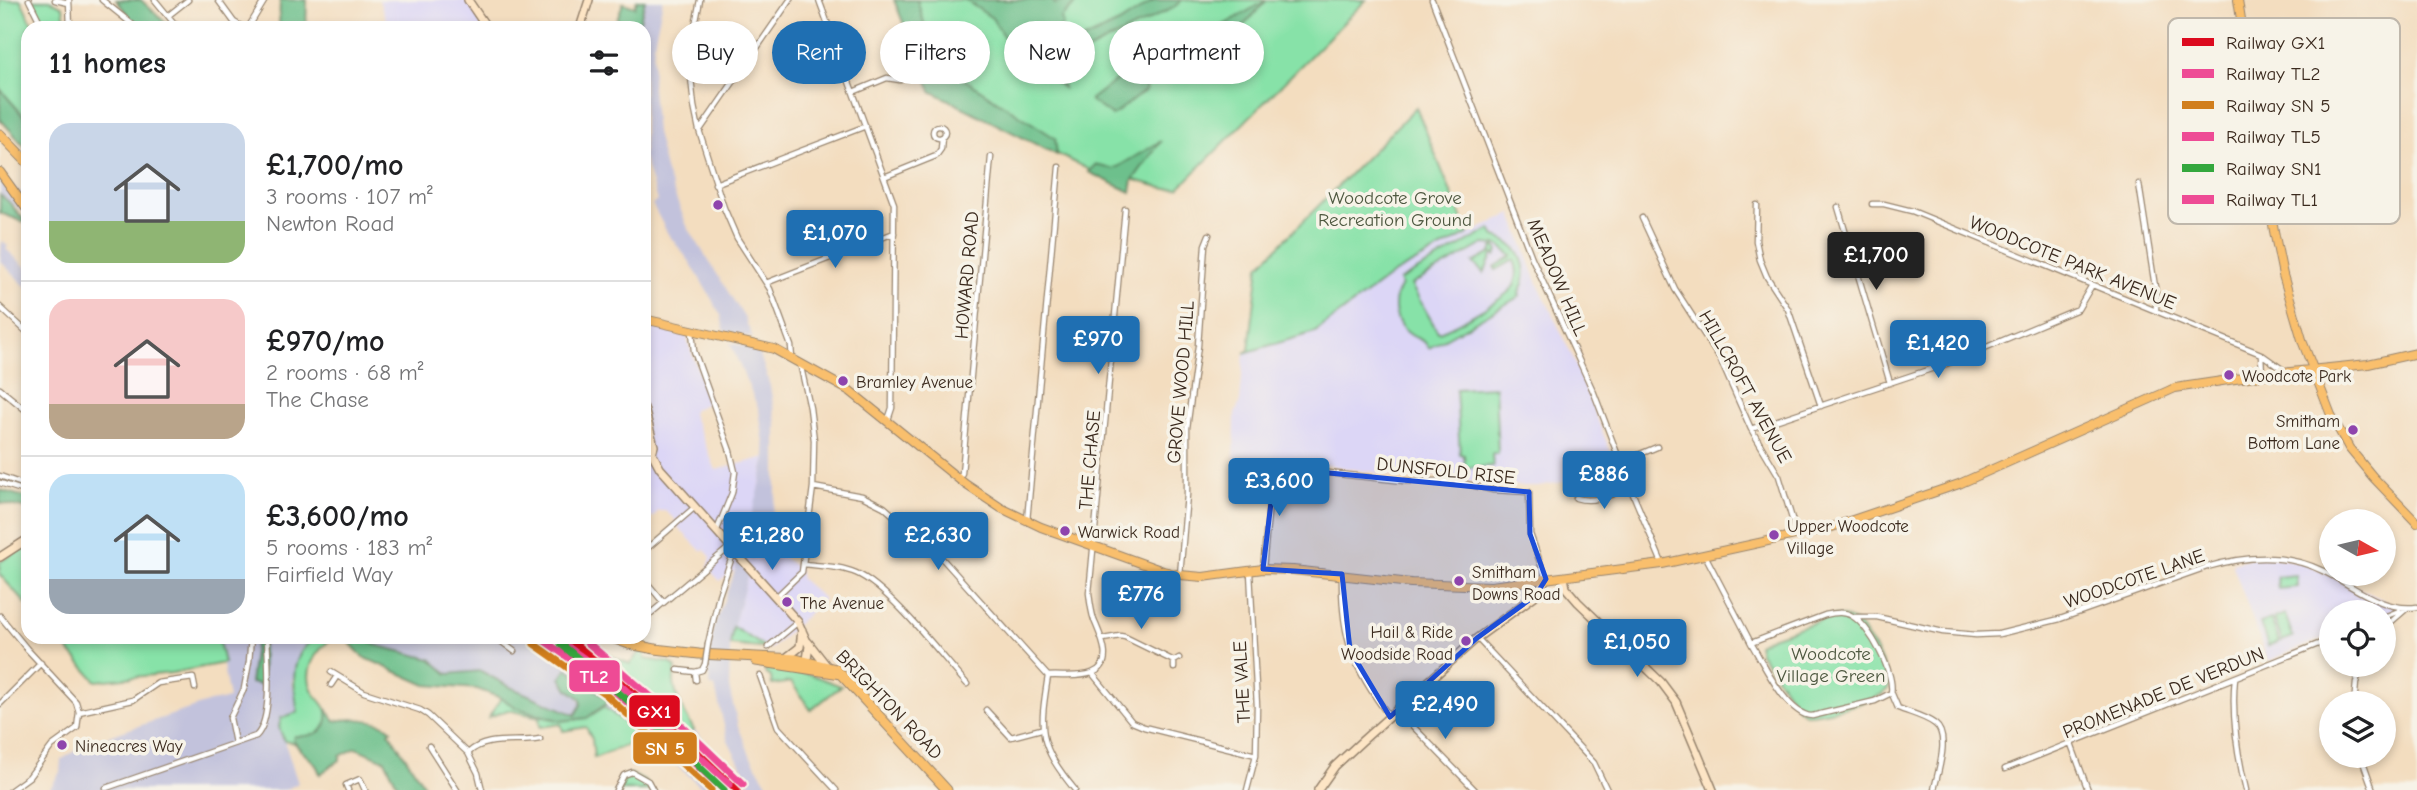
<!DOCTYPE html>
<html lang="en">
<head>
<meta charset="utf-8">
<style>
  body { margin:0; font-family:"Comic Neue",sans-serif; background:#f6f6f6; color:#202124; height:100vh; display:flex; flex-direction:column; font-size:26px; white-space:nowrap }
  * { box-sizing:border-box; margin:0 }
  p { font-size:23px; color:#757577 }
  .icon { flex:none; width:38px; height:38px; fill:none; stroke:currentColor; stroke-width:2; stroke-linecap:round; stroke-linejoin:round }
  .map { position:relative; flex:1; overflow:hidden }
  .drawer { position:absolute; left:21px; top:21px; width:630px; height:623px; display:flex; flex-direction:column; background:#fff; border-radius:21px; box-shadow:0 4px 10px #0003 }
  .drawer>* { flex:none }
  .banner { position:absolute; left:672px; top:21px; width:665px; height:63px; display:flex; gap:14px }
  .needle { width:46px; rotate:98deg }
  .fabs { position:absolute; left:2319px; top:509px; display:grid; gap:14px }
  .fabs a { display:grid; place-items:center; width:77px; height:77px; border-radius:50%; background:#fff; box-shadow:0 4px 10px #0003; font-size:35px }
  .price { position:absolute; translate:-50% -60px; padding:0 16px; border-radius:7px; background:#1f6fb2; color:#fff; font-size:23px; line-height:46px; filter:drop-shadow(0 2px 4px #0008) }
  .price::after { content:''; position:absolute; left:50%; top:42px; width:21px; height:16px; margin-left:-10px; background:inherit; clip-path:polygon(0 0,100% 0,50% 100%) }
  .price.current { background:#222; color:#fff }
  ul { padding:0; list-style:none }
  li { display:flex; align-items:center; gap:21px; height:175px; padding:0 28px }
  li+li { border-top:2px solid #e0e0e0 }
  li span { display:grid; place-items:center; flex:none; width:196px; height:140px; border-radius:21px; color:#555 }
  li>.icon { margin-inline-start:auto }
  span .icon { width:84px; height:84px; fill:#fffc; stroke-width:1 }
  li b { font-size:30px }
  h2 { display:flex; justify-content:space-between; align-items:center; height:84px; padding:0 28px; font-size:30px }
  .tag { padding:0 24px; border-radius:32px; background:#fff; box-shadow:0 4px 10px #0003; font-size:24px; line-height:63px }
  .tag.current { background:#1f6fb2; color:#fff }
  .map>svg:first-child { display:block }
</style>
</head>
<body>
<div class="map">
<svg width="2417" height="790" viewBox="0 0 2417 790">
  <rect width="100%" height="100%" fill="#f7f3e8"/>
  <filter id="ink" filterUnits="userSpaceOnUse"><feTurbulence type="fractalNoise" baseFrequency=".0143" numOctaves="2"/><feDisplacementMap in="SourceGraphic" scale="14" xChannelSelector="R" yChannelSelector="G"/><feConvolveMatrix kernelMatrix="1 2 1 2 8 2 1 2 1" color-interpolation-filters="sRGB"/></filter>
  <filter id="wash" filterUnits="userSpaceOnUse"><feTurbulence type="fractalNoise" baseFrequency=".00686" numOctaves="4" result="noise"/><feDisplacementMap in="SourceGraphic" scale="28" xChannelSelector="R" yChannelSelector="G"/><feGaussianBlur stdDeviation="1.57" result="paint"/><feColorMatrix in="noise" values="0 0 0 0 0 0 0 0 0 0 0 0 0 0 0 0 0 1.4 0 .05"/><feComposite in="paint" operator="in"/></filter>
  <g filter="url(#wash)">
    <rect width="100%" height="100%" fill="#f3ddbf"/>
    <path fill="#dcd6f6" d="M379,0H468L487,28H389Z
      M1512,214L1536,279L1573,358L1619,473L1538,486H1524L1473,482L1435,475L1404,477L1319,464L1291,469L1234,468L1235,414L1240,402L1244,353L1315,332L1393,274L1468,234Z
      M644,322L687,333L688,343L710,402L694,409L692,414L716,470L766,457L759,490L753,560L767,543L799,570L801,579L824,599L771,649L733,627L748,574L738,561L735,570L720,581L708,568L711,557L704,549L701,551L677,526L675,519L665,511H658L653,518L647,513L644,515Z
      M2263,555L2307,564L2400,608L2384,614L2331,612V635L2268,661L2232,563Z"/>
    <path fill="#c2c2dc" d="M645,0H663L654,43L652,88L656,132L666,173L687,226L744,317L753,338L724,331L721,315L690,262L668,234L652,204L657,201L644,158V28H638Z
      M0,177L28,197V215L0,195Z
      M2,240L8,246L6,249L28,269V289L0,261Z
      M730,343L758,349L770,386L776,423V495L767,543L752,561L741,549L759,490L766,457L759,410Z
      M739,560L748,574L733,627L730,645L729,687L738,726L751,757L771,790H705L645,738L604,707L610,702L567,668L561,678L568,689L578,697L581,705L575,716L510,687L481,671L448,674L431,659L375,645L365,638L578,637L686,735L694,730L752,788L727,738L715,687H711L708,672L713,629Z
      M218,637H316L309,642L300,655L292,681L299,713L284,716L280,728L298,783L286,790H49L60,772L61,760L85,744L210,702L229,699Z"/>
    <path fill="#87e2a8" stroke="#618663" stroke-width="2" fill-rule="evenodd" d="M0,0H21L34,28H28V121L0,89Z
      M32,0H50L63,7L66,28H46Z
      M895,0H1366L1179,188L1166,189L1132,179L1130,191L931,89Z
      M1416,107L1468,234L1393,274L1315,332L1244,353L1249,350L1259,266Z
      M1491,229L1495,237C1521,244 1532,269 1519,293L1520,296L1429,348C1424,339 1419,340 1411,335C1393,324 1391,302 1401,285L1399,281ZM1484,244L1498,245L1512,256L1495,267L1496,270L1514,260C1518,269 1518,278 1513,287C1506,298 1452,328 1438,332L1411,285Z
      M1493,247H1496L1498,252L1495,256L1493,254L1484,273L1473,263L1491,253Z
      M1495,387L1498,454H1492L1493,466L1465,468L1464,455L1460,454L1456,389Z
      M28,544V606L0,575V562Z
      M2296,575L2297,587L2278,589L2277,577Z
      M2285,614L2293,637L2282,641L2274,618Z
      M1834,616C1842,617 1848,617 1854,622C1865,631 1893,675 1888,688C1882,701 1821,714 1806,714L1798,708L1760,653L1758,644L1771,637Z
      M2271,619L2279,642L2268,646L2260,623Z
      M733,627L765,647L761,648L730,645Z
      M57,637H218L224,663L172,673L96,681Z
      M317,637H334C316,650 301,671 314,693C318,699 325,704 327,711C334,733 310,737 295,736L294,743L284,741L279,727L281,718L298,712C293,685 288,654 317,637Z
      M589,646L630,664L640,651L645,652V659L670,663L676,668C668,689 684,711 694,730L687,736Z
      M765,668L812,675L841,686L811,710L791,682L772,685L771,677L765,673Z
      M501,698C524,713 557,725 585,718C591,716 598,711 604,707L645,738L594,758L592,739L586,727L563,731L561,724L540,727L539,717L508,710L489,717Z
      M631,774L646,782L651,790H619L625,777Z"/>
    <path fill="#6dc08c" stroke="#547555" stroke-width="2" d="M116,0H141L171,28H139Z
      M280,0H307L306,28H279Z
      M637,0H645L638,28H614L623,3L635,7Z
      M894,0H917L931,45L962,78L1055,138L1057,155L931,91Z
      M965,0H1052L1055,4L1067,0H1087L1076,3L1061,18L1063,25L1019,62L992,18Z
      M1155,0H1182L1173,8L1085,52L1061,80L1063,88L1045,74L1052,53L1069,39L1076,43L1119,23Z
      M1267,0L1224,47L1199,55L1203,37Z
      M1172,49L1191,63L1142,77L1146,90L1112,116L1090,100L1140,62Z
      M0,89L28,121V150L0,119Z
      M1161,141L1133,180L1131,192L1088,172L1095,165L1114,169Z
      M0,195L8,201L27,223L0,213Z
      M0,490L28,498V509L0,503Z
      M256,637H263L262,685L250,683Z
      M349,637H366L375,645L431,659L448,674L481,671L510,687L575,715L581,705V699L568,689L561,678L567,668L610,701L587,718L561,721L517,708L501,698L477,689L426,685L363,657L350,643Z
      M327,709L335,721C351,718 379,718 392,730L389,732L427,790H400L385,760L356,748L340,756V760L320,774C315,756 300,756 293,739L295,736C315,737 330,732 327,709Z"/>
  </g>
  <g filter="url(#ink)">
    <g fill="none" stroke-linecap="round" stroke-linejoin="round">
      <g stroke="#97846e" stroke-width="7">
        <path id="street" d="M29,0L43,28
          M55,0L69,3
          M69,0L70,28
          M102,0L137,28
          M155,0L178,28
          M218,0L234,22L244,28
          M700,0L692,41L690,68L694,106L699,130L724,208L737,238L770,289L791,346L792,358
          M819,0L894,204L892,408L888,420
          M1432,0L1532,258L1594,393L1630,487L1662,563
          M169,15L188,0
          M248,28L265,0
          M853,92L887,78L900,80
          M933 132a6 6 0 1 1 12 0a6 6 0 1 1-12 0Z
          M700,130L790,0
          M884,177L936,156L941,149L942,137
          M715,184L866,126
          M2139,184L2156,293V311
          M1872,204H1884L1912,211L2261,354L2285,371
          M1757,205L1756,241L1760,260L1767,277L1788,309L1821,406
          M1838,207L1890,383
          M1642,218L1675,289L1720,359L1751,429L1779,476L1797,535
          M766,283L894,233
          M0,307L28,333
          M692,331L694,351L730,451L735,472L732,493L717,530
          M2261,355L2262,374
          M0,389L28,412
          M1751,429L1946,364L2078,309L2092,285
          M1621,462L1657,447
          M0,476L28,486
          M959,479L962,473L991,157
          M0,483L28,492
          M813,487L862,496L884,507L938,554L1048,676
          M1576,498C1595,504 1612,494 1630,487
          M1027,521L1059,167
          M644,551L695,507
          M1705,555L1751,643L1825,615C1834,613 1844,611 1852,616C1870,626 1895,674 1891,693L1875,701L1812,716C1787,715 1763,663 1751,643
          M803,564C820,566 840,566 856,573C889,587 941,655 967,684
          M1263,569L1271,482L1278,476L1319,472L1404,481H1453L1493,490L1529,492L1530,534L1546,579
          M1180,575L1187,495V428L1198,346L1205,245L1209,235
          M1342,575C1341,637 1352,667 1390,717
          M644,579L663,602
          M776,597L802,572L813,487L814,440L810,408L800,363
          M0,616L27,649L76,702L79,712L77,728L52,746L29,777L11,790
          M1854,617H1877L1943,632L1976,635L1999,634L2060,619L2207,567C2244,556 2286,553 2323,571C2353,585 2382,612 2417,607
          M2384,617L2399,611
          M644,619L731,546
          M2384,628L2406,609
          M495,637L514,651
          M1477,638L1594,763L1607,790
          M1103,639L1120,636L1125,637L1174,661
          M708,644L719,595L734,551
          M768,647L798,622
          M1174,668V661L1179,658
          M678,670L695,672L702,670L705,664
          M331,672L364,692L420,710L428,715L468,753L478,773L482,790
          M695,672L696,680
          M1092,673L1132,722L1144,727L1256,755
          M760,676L778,727L836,790
          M1048,676C1061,675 1079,678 1092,673C1116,665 1100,635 1094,620C1091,611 1090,602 1089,593L1125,209
          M1048,676C1039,733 1038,744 1075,790
          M2235,678C2231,716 2237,753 2246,790
          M331,685L337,676
          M1892,694L1898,708C1910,713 1925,716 1935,724C1951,736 1937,774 1934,790
          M0,704L41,663
          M2354,704L2356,683L2361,665
          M986,710L1011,737L1041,729
          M1397,710L1475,790
          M79,712L133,700L158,683L193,678L195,688
          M235,743L230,718L244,689L249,662L251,637
          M2071,744L2088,790
          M429,746L457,790
          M468,753C487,735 516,744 540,739
          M2361,756L2373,790
          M2005,769L2331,639
          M106,788L256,736C273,720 268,660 267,637
          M348,790L346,785L360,779L365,790
          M616,790L624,775L632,772L648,781L653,790
          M1247,790L1256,755L1257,706L1250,572"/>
      </g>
      <g stroke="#97846e" stroke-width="10">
        <path id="secondary" d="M468,0L487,28
          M580,28L589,0
          M644,408L654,446L652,453
          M644,449L652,453L660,468L798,622L809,646L806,666
          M0,557L28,539
          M1564,577L1566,588L1578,602L1661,682L1676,702L1713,790
          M808,642L826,665
          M786,658L800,647L802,630
          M1318,790L1335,766L1362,741L1477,638L1536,595L1546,579"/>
      </g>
      <g stroke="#97846e" stroke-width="10">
        <path id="primary" d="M2238,0L2274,231L2283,275L2303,343L2331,415L2349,448L2373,477L2417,523
          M0,172L28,211
          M644,319L774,349L850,391L965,484L1001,508L1041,527L1163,571L1180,575L1203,577L1263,569L1293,570L1411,583L1491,586L1662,564L1832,527L1959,484L2175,388L2262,375L2368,364L2417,353"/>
      </g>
      <g stroke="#97846e" stroke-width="11">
        <path id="highway" d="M0,134L28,163
          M610,637L629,644L655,649L699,654L796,659L836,669L947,790
          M756,661L841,674"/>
      </g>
      <use href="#street" stroke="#fff" stroke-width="4.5"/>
      <use href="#secondary" stroke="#fde5c5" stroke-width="7"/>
      <use href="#primary" stroke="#f9bf6d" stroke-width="8"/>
      <use href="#highway" stroke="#f9bf6d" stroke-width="9"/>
      <g stroke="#97846e" stroke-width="7" stroke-linecap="butt">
        <path id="street-bridge" d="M705,664L708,644"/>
      </g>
      <use href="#street-bridge" stroke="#fff" stroke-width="4.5"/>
      <g stroke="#f7f3e8" stroke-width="12">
        <path id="rail-1" d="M567,637L651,708L737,790"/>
      </g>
      <g stroke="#f7f3e8" stroke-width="12">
        <path id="rail-2" d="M539,637L610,687L724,790"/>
      </g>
      <g stroke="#f7f3e8" stroke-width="12">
        <path id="rail-3" d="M534,644L605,694L711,790"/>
      </g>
      <g stroke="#f7f3e8" stroke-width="12">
        <path id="rail-4" d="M554,637L616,681L730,784"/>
      </g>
      <g stroke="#f7f3e8" stroke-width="12">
        <path id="rail-5" d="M561,644L645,715L724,790"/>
      </g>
      <g stroke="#f7f3e8" stroke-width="12">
        <path id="rail-6" d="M581,637L657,702L743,784"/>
      </g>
      <use href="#rail-1" stroke="#dc0a1e" stroke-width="7"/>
      <use href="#rail-2" stroke="#ee4b95" stroke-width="7"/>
      <use href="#rail-3" stroke="#d17e1d" stroke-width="7"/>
      <use href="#rail-4" stroke="#ee4b95" stroke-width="7"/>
      <use href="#rail-5" stroke="#34a73d" stroke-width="7"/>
      <use href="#rail-6" stroke="#ee4b95" stroke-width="7"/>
    </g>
  </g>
  <path fill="#1d4ed8" fill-opacity="0.2" stroke="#1d4ed8" stroke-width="5" stroke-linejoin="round" d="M1319,472L1529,492L1530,534L1546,579L1536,595L1477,638L1390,717L1350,650L1342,574L1263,569L1274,478Z"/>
  <g fill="#8e44ad" stroke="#f7f3e8" stroke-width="2.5">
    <circle cx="718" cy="205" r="6"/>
    <circle cx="2229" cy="375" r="6"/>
    <circle cx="843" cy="381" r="6"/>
    <circle cx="2353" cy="430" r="6"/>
    <circle cx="1065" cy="531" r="6"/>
    <circle cx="1774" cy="535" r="6"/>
    <circle cx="1459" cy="581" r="6"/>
    <circle cx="787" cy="602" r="6"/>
    <circle cx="1466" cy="641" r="6"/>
    <circle cx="62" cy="745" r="6"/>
  </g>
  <g text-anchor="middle" stroke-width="7" stroke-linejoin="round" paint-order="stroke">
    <g font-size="17" fill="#3b2a1e" stroke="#f7f3e8" text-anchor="start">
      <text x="2242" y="382">Woodcote Park</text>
      <text x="856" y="388">Bramley Avenue</text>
      <text x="2340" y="427" text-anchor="end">Smitham<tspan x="2340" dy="22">Bottom Lane</tspan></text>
      <text x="1787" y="532">Upper Woodcote<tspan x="1787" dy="22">Village</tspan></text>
      <text x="1078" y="538">Warwick Road</text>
      <text x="1472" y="578">Smitham<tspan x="1472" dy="22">Downs Road</tspan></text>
      <text x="800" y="609">The Avenue</text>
      <text x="1453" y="638" text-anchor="end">Hail &amp; Ride<tspan x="1453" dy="22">Woodside Road</tspan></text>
      <text x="75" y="752">Nineacres Way</text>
    </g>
    <g font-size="19" fill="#4e5840" stroke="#f7f3e8">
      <text x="1395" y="204">Woodcote Grove<tspan x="1395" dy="22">Recreation Ground</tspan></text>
      <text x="1831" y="660">Woodcote<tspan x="1831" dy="22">Village Green</tspan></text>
    </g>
    <g font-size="19" fill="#3b2a1e" stroke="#f7f3e8">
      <text transform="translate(2073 262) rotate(22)" y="7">WOODCOTE PARK AVENUE</text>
      <text transform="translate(966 275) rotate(-85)" y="7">HOWARD ROAD</text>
      <text transform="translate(1558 277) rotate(67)" y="7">MEADOW HILL</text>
      <text transform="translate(1180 382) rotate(-85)" y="7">GROVE WOOD HILL</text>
      <text transform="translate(1746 386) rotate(61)" y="7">HILLCROFT AVENUE</text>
      <text transform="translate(1089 460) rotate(-85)" y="7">THE CHASE</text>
      <text transform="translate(1446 470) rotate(6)" y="7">DUNSFOLD RISE</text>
      <text transform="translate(2134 578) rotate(-19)" y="7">WOODCOTE LANE</text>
      <text transform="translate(1241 682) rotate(-93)" y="7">THE VALE</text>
      <text transform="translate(2163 692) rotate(-22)" y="7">PROMENADE DE VERDUN</text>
      <text transform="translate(890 704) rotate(46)" y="7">BRIGHTON ROAD</text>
    </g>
  </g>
  <rect x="2168" y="18" width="232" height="206" rx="10" fill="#f7f3e8" stroke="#bfb7ab" stroke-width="2"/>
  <rect x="2182" y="38" width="32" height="8" fill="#dc0a1e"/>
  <rect x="2182" y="69" width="32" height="9" fill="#ee4b95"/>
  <rect x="2182" y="101" width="32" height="8" fill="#d17e1d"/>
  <rect x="2182" y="132" width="32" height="9" fill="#ee4b95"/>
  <rect x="2182" y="164" width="32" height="8" fill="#34a73d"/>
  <rect x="2182" y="195" width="32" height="9" fill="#ee4b95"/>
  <g font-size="19" fill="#3b2a1e">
    <text x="2226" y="49">Railway GX1</text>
    <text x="2226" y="80">Railway TL2</text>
    <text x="2226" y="112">Railway SN 5</text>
    <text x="2226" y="143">Railway TL5</text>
    <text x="2226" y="175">Railway SN1</text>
    <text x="2226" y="206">Railway TL1</text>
  </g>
  <g stroke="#f7f3e8" stroke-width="2.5">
    <rect x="568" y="659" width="53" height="34" rx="7" fill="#ee4b95"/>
    <rect x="628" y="694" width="53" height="34" rx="7" fill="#dc0a1e"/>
    <rect x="632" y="731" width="66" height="34" rx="7" fill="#d17e1d"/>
  </g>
  <g font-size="19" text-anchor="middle" font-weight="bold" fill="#fff">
    <text x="594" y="683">TL2</text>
    <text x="654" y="718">GX1</text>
    <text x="665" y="755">SN 5</text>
  </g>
</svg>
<div class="fabs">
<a><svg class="needle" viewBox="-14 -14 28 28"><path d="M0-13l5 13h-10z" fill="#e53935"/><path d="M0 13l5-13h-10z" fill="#757577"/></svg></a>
<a><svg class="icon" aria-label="locate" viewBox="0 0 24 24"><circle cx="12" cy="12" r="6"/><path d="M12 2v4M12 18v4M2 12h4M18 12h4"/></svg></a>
<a><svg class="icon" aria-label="layers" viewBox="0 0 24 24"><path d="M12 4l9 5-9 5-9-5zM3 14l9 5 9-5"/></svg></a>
</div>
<b class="price" style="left:835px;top:270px">£1,070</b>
<b class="price current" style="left:1876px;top:292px">£1,700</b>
<b class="price" style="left:1098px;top:376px">£970</b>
<b class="price" style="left:1938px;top:380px">£1,420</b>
<b class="price" style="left:1604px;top:511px">£886</b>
<b class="price" style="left:1279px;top:518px">£3,600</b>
<b class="price" style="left:772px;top:572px">£1,280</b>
<b class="price" style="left:938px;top:572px">£2,630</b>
<b class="price" style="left:1141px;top:631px">£776</b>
<b class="price" style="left:1637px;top:679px">£1,050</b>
<b class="price" style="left:1445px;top:741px">£2,490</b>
<div class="banner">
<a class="tag">Buy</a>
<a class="tag current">Rent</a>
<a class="tag">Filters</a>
<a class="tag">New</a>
<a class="tag">Apartment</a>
</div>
<section class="drawer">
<h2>11 homes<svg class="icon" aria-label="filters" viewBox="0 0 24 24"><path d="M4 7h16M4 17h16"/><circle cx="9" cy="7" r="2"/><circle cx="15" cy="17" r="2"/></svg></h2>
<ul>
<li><span style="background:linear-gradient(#c9d6e8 70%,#8fb573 0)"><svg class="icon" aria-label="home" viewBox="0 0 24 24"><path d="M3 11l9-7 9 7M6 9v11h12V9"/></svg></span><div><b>£1,700/mo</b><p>3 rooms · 107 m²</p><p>Newton Road</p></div></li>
<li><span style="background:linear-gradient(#f6c9c9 75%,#b9a48a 0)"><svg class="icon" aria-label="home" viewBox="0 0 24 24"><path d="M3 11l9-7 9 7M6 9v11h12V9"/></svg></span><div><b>£970/mo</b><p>2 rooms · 68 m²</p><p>The Chase</p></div></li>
<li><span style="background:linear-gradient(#bfe0f5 75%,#9aa5b1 0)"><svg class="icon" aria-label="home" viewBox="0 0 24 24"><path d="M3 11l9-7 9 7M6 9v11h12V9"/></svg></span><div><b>£3,600/mo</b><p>5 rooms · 183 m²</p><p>Fairfield Way</p></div></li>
</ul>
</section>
</div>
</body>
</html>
